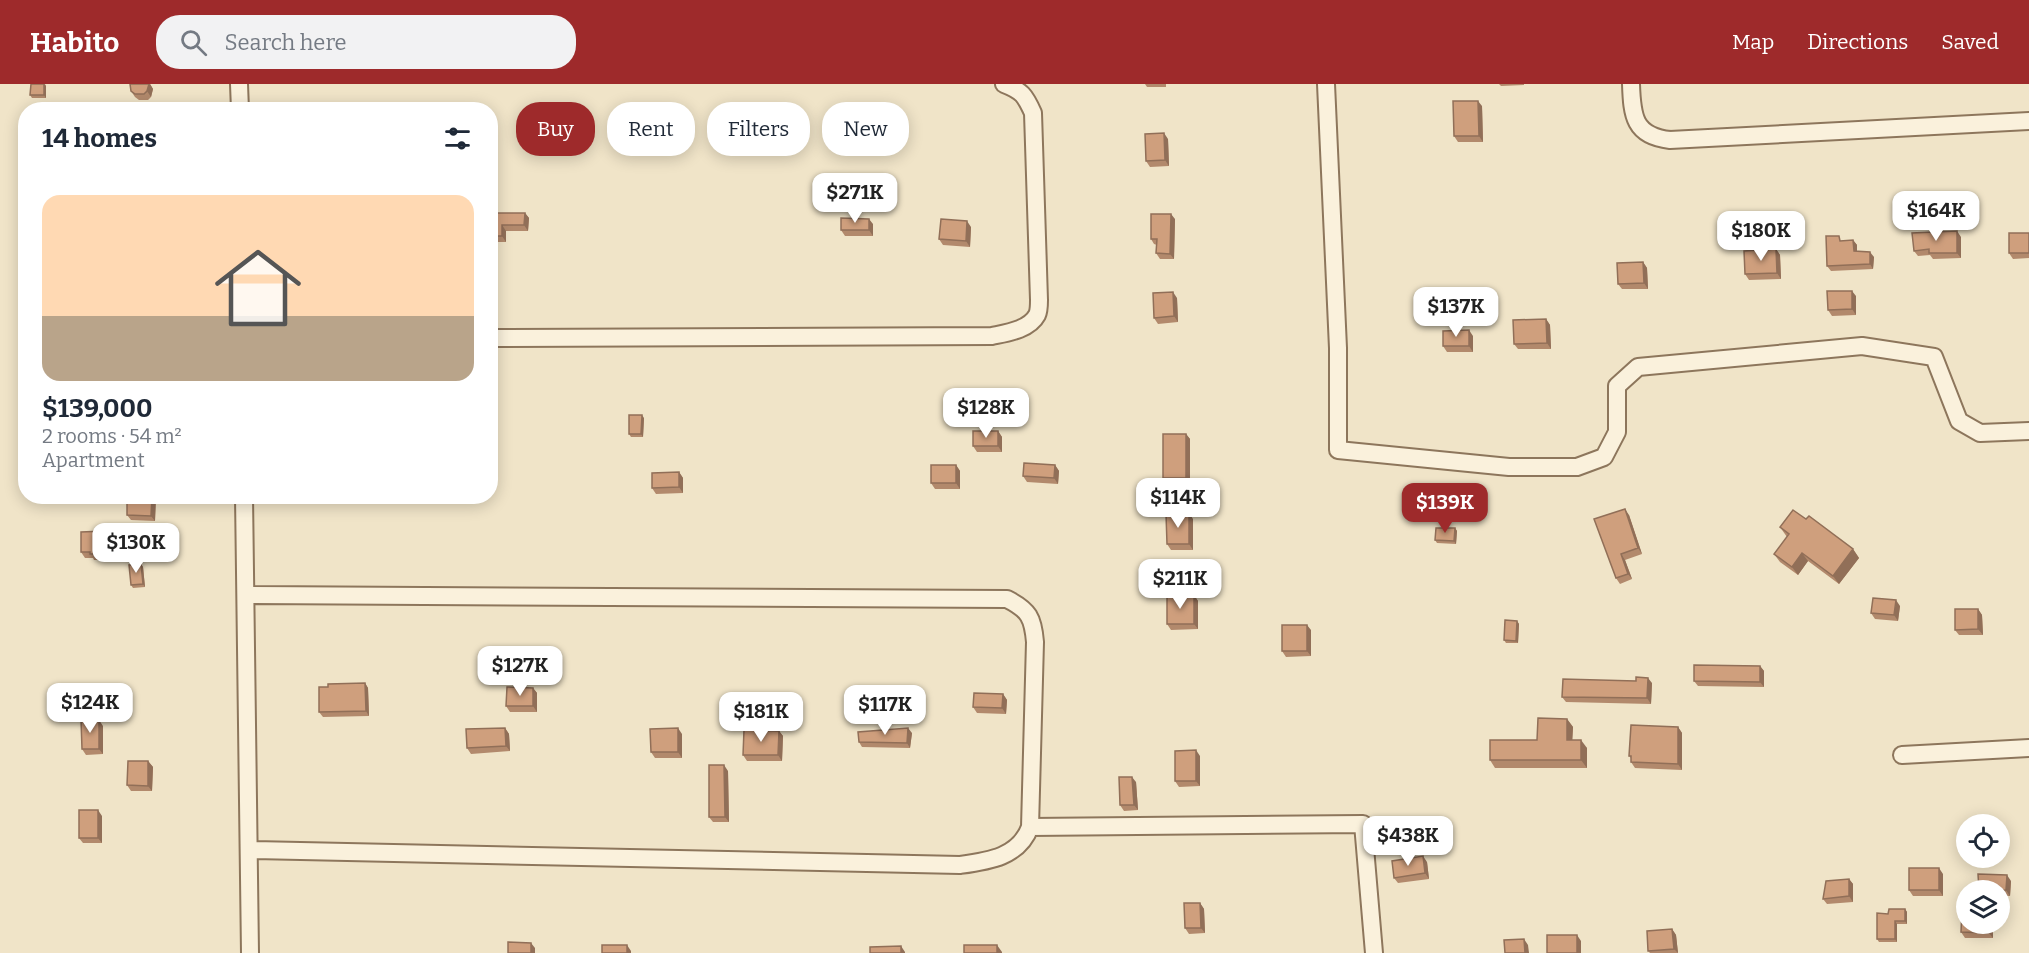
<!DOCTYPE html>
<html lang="en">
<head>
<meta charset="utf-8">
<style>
  body { margin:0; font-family:Bitter,serif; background:#f2f2f3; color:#1f2937; height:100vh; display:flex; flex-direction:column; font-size:22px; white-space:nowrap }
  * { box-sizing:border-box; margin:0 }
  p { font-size:20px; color:#747a83 }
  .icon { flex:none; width:33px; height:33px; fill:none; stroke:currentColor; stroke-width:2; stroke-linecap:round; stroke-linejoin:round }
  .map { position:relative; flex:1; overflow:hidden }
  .details { position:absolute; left:18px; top:18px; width:480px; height:402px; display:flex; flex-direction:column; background:#fff; border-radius:24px; box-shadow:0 3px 15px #0003 }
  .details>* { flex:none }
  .guide { position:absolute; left:516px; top:18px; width:570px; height:54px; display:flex; gap:12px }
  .fabs { position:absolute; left:1956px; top:730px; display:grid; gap:12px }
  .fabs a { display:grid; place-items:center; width:54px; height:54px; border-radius:50%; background:#fff; box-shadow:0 3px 15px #0003; font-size:30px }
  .price { position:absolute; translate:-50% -51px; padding:0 14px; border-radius:12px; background:#fff; color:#222; font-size:20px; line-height:39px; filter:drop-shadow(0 2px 3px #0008) }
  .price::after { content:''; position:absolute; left:50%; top:36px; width:18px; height:14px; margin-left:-9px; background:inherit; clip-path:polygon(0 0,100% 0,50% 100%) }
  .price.active { background:#9e2a2b; color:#fff }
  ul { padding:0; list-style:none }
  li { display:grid; align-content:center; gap:12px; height:318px; padding:0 24px }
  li+li { border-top:2px solid #e0e1e3 }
  li span { display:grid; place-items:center; height:186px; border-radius:18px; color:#555 }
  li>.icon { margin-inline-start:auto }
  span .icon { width:108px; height:108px; fill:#fffc; stroke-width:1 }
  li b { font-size:26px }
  h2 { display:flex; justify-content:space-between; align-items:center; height:72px; padding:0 24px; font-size:26px }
  .tag { padding:0 21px; border-radius:24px; background:#fff; box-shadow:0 3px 15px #0003; font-size:21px; line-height:54px }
  .tag.active { background:#9e2a2b; color:#fff }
  header { display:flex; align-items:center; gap:36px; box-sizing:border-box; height:84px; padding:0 30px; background:#9e2a2b; color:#fff }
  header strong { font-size:28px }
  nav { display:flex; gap:33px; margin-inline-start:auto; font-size:21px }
  .search { width:420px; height:54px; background:#f2f2f3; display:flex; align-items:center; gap:15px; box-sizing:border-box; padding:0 21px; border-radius:24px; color:#747a83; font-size:22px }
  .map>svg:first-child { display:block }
</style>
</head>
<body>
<header>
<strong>Habito</strong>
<div class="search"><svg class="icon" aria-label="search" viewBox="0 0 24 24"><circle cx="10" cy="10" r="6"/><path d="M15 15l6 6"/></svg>Search here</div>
<nav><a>Map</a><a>Directions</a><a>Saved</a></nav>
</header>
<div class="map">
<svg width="2029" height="869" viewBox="0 0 2029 869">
  <rect width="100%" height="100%" fill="#f0e4c8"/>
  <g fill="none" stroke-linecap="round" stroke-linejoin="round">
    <g stroke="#8d765c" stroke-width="20">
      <path id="minor" d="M239,0L240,26
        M1326,0L1338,264V366L1509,383H1577L1604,373L1617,348V302L1638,283L1862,262L1934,273L1959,337L1980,349L2029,347
        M1631,0C1632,32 1634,52 1670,56L2029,37
        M490,254L992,252C1006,249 1029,246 1037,231C1039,227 1039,220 1039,216L1033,29C1025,11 1022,7 1004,0
        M244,412L250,869
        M246,511L1007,515C1029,526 1033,534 1035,558L1030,743C1019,773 989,777 960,781L249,766
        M1902,671L2029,664
        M1030,743L1363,740L1374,869"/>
    </g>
    <use href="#minor" stroke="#faf1dc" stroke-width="16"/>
  </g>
  <path fill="#b2896c" d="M45,0L46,2V14H32L30,11Z
    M130,0H150L153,5L151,13L148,16H139L135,13L131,7Z
    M1145,0H1166V3H1147Z
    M1499,0H1524V1L1501,2Z
    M1482,22L1483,58H1458L1454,52Z
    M1168,55L1169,82L1150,83L1146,77Z
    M490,129H525L529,134L528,147H506V158H494V163H490Z
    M1175,135L1174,175H1160L1156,169L1157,161L1154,160L1151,155Z
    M873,140V152H845L841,146Z
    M971,143L970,163L943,161L939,155Z
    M2029,149V174L2013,175L2009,169Z
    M1961,153V174L1933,175L1930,171L1918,172L1914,167Z
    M1843,156H1853L1857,161V167L1874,173L1873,185L1831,187L1827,182Z
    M1776,165L1780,171L1781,195L1749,196L1745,190Z
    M1643,178L1647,184L1648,205H1622L1618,200Z
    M1856,212V231L1832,232L1828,226Z
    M1177,214L1178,238L1158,240L1154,234Z
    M1546,235L1550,241L1551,265H1518L1514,260Z
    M1473,252V268H1447L1443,262Z
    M644,334L643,353H631L629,350Z
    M998,347L1002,353V368H977L973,362Z
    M1186,350L1190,355V400H1167L1163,394Z
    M956,381L960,387V405H935L931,399Z
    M1055,381L1059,387L1058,400L1027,398L1023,392Z
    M679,388L683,394V409L656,410L652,404Z
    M156,412L155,437L131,436L127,431Z
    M1629,431L1642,470L1625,476L1632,495L1620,500L1616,494Z
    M1193,435V466H1171L1167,460Z
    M1806,435L1853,465L1859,474L1839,500L1808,477L1798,491L1780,478L1774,470L1787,453L1780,443Z
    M1455,444L1457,447L1456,460L1437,459L1435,456Z
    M105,447L109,453V476H94L93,474H85L81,468Z
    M141,480L143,483L145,503L133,504L131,501Z
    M1194,511L1198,517V545L1171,546L1167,540Z
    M1900,522L1898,537L1875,535L1871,529Z
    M1978,525L1982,531L1983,551H1959L1955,546Z
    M1517,537L1519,540L1518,559H1506L1504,556Z
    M1311,546V572L1286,573L1282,567Z
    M1760,582L1764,587V603L1698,602L1694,597Z
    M365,599L368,604L369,632L323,633L319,628Z
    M1652,599L1651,620L1566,618L1562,613Z
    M533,604L537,609V628H510L506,622Z
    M918,608V630L872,629L868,624Z
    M1003,610L1007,616L1006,630L977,629L973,623Z
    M1567,635L1573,643L1572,656L1587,664V684H1495L1490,676L1537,656Z
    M103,642V670L86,671L82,665Z
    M1678,643L1682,649V686L1635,684L1631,678V674L1629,672Z
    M505,644L509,650L510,667L471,670L467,664Z
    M779,647L783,652L782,677H747L743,671Z
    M912,649L910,664L862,663L859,658Z
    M682,650V674H655L651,668Z
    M1200,672V702L1179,703L1175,697Z
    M148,677L153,683L152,707H131L127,701Z
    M728,687L729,738H713L709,733Z
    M1136,698L1138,726L1124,727L1120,721Z
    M102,732V759H83L79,754Z
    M1427,778L1429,795L1398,799L1394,794Z
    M1943,790V812H1913L1909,806Z
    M1849,795L1853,800V818L1827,820L1823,815Z
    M2011,797L2010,812H2000V807Z
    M1200,819L1204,825L1205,849L1189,850L1185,844Z
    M1905,825L1907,828V840H1897V858H1879L1877,855L1888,830Z
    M1993,840V854H1965L1961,848Z
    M1672,845L1676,851L1678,869H1650L1648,867Z"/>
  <path fill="#916f58" d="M44,0L46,2V14L44,11Z
    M149,0H150L153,5L151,13L147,7Z
    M1478,17L1482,22L1483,58L1479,52Z
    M1164,49L1168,55L1169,82L1165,76Z
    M525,129L529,134L528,147L524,141Z
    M1171,130L1175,135L1174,175L1170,170Z
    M869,135L873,140V152L869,146Z
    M967,137L971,143L970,163L966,157Z
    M502,141L506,147V158L502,152Z
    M1957,147L1961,153V174L1957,169Z
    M490,153L494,158V163L490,158Z
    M1853,156L1857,161V172L1854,167Z
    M1776,165L1780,171L1781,195L1777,189Z
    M1870,168L1874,173L1873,185L1870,180Z
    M1643,178L1647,184L1648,205L1644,199Z
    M1852,207L1856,212V231L1852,225Z
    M1173,208L1177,214L1178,238L1174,232Z
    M1546,235L1550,241L1551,265L1547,259Z
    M1469,246L1473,252V268L1469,262Z
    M642,331L644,334L643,353L641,350Z
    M998,347L1002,353V368L998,362Z
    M1186,350L1190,355V400L1186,394Z
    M956,381L960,387V405L956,399Z
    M1055,381L1059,387L1058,400L1054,394Z
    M679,388L683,394V409L679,403Z
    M152,412H156L155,437L151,432Z
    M1625,425L1629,431L1642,470L1638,464Z
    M1189,429L1193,435V466L1189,460Z
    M1455,444L1457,447L1456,460L1454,457Z
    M105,447L109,453V476L105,470Z
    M1853,465L1859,474L1839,500L1833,492Z
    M1802,469L1808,477L1798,491L1792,483Z
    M1621,470L1625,476L1632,495L1628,490Z
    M141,480L143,483L145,503L143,500Z
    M1194,511L1198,517V545L1194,540Z
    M1896,516L1900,522L1898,537L1894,531Z
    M1978,525L1982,531L1983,551L1978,545Z
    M1517,537L1519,540L1518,559L1516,557Z
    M1307,541L1311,546V572L1307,567Z
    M1760,582L1764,587V603L1760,598Z
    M1648,594L1652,599L1651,620L1647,614Z
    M365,599L368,604L369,632L366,627Z
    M914,603L918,608V630L914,624Z
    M533,604L537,609V628L533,622Z
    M1003,610L1007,616L1006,630L1002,624Z
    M1567,635L1573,643L1572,664L1567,656Z
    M99,636L103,642V670L99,665Z
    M1678,643L1682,649V686L1678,680Z
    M505,644L509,650L510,667L506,662Z
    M678,644L682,650V674L678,668Z
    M908,644L912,649L910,664L907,659Z
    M779,647L783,652L782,677L778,671Z
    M1581,656L1587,664V684L1581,676Z
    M1196,666L1200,672V702L1196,697Z
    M148,677L153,683L152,707L148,702Z
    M724,681L728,687L729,738L725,733Z
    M1132,693L1136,698L1138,726L1134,721Z
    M98,726L102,732V759L98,754Z
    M1423,772L1427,778L1429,795L1425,789Z
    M1939,784L1943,790V812L1939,806Z
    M2007,791L2011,797L2010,812L2006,806Z
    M1849,795L1853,800V818L1849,812Z
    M1200,819L1204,825L1205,849L1201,844Z
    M1905,825L1907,828V840L1905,837Z
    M1895,837L1897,840V858L1895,855Z
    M1989,840H1993V854L1989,849Z
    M1672,845L1676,851L1678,869L1674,865Z
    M1577,851L1581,857V869H1577Z
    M1524,855L1528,861L1529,869H1525Z
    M531,859L535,864V869H531Z
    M627,861L631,867V869H627Z
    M997,861L1002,868V869H997Z
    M901,862L905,868V869H901Z"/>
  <path fill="#cf9f7d" stroke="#916f58" stroke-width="1.5" d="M31,0H44V11H30Z
    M130,0H149L147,7L144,10H135L131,7Z
    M1453,17H1478L1479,52H1454Z
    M1164,49L1165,76L1146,77L1145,50Z
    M490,129H525L524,141H502V152H490Z
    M1151,130H1171L1170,170L1156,169L1157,155H1151Z
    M841,134L869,135V146H841Z
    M941,135L967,137L966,157L939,155Z
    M1957,147V169H1929V165L1914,167L1912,149Z
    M2009,149H2029V169H2009Z
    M1826,152H1839L1840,157L1853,156L1854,167L1870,168V180L1827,182Z
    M1776,165L1777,189L1745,190L1744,167Z
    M1643,178L1644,199L1618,200L1617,179Z
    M1827,207H1852V225L1828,226Z
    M1173,208L1174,232L1154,234L1153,209Z
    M1546,235L1547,259L1514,260L1513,236Z
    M1469,246V262H1443V247Z
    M629,331H642L641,350H629Z
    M973,347H998V362H973Z
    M1163,350H1186V394H1163Z
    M1024,379L1055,381L1054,394L1023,392Z
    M931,381H956V399H931Z
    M679,388V403L652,404V389Z
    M127,412H152L151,432L127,431Z
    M1625,425L1638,464L1621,470L1628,490L1616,494L1594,435Z
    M1793,426L1806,435L1809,432L1853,465L1833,492L1802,469L1792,483L1774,470L1789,450L1780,443Z
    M1189,429V460H1167L1166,430Z
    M1436,444H1455L1454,457L1435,456Z
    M105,447V470H90V468H81V448Z
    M141,480L143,500L131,501L129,481Z
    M1167,511H1194V540H1167Z
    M1873,514L1896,516L1894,531L1871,529Z
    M1955,525H1978V545L1955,546Z
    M1505,536L1517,537L1516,557L1504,556Z
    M1282,541H1307V567H1282Z
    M1694,581L1760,582V598L1694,597Z
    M1636,593L1648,594L1647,614L1562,613L1563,595L1636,597Z
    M365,599L366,627L319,628V603H328V600Z
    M869,602L914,603V624H868Z
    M507,603L533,604V622H506Z
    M974,609L1003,610L1002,624L973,623Z
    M1538,634L1567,635V656H1581V676H1490V656H1537Z
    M81,636H99V665H82Z
    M1631,641L1678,643V680L1631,678V672H1629Z
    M505,644L506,662L467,664L466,645Z
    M678,644V668H651L650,645Z
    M908,644L907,659L859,658L858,648Z
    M744,646L779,647L778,671H743Z
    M1196,666V697H1175V667Z
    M128,677H148V702L127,701Z
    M709,681H724L725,733H709Z
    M1119,693H1132L1134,721H1120Z
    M79,726H98V754H79Z
    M1423,772L1425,789L1394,794L1392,777Z
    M1909,784H1939V806H1909Z
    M1978,790L2007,791L2006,806L1979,807Z
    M1849,795V812L1823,815L1826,797Z
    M1184,819H1200L1201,844H1185Z
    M1889,825H1905V837H1895V855H1877V829L1888,830Z
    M1962,825H1966V840H1989V849L1961,848Z
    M1672,845L1674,865L1648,867L1647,847Z
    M1547,851H1577V869H1547Z
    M1524,855L1525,869H1505L1504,856Z
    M508,858L531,859V869H508Z
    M602,861H627V869H602Z
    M964,861H997V869H964Z
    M901,862V869H870V863Z"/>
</svg>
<div class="fabs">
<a><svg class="icon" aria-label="locate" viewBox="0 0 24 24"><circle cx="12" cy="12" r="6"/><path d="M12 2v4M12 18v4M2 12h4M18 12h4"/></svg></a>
<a><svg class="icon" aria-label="layers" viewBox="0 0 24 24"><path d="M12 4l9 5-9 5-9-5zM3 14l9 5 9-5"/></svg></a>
</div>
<b class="price" style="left:855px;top:140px">$271K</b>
<b class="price" style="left:1936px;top:158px">$164K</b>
<b class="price" style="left:1761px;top:178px">$180K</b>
<b class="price" style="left:1456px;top:254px">$137K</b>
<b class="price" style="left:986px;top:355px">$128K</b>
<b class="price" style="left:1178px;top:445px">$114K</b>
<b class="price active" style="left:1445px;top:450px">$139K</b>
<b class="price" style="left:136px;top:490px">$130K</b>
<b class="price" style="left:1180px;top:526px">$211K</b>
<b class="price" style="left:520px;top:613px">$127K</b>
<b class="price" style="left:90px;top:650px">$124K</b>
<b class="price" style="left:885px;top:652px">$117K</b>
<b class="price" style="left:761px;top:659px">$181K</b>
<b class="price" style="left:1408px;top:783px">$438K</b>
<div class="guide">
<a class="tag active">Buy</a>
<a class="tag">Rent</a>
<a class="tag">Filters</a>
<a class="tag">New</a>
</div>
<section class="details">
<h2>14 homes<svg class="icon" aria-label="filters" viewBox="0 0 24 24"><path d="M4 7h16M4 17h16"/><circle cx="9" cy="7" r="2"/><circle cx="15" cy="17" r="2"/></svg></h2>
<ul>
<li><span style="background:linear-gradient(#ffd9b3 65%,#b9a48a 0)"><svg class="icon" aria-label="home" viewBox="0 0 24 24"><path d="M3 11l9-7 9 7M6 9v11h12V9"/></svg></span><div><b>$139,000</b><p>2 rooms · 54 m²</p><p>Apartment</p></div></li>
</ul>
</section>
</div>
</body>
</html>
